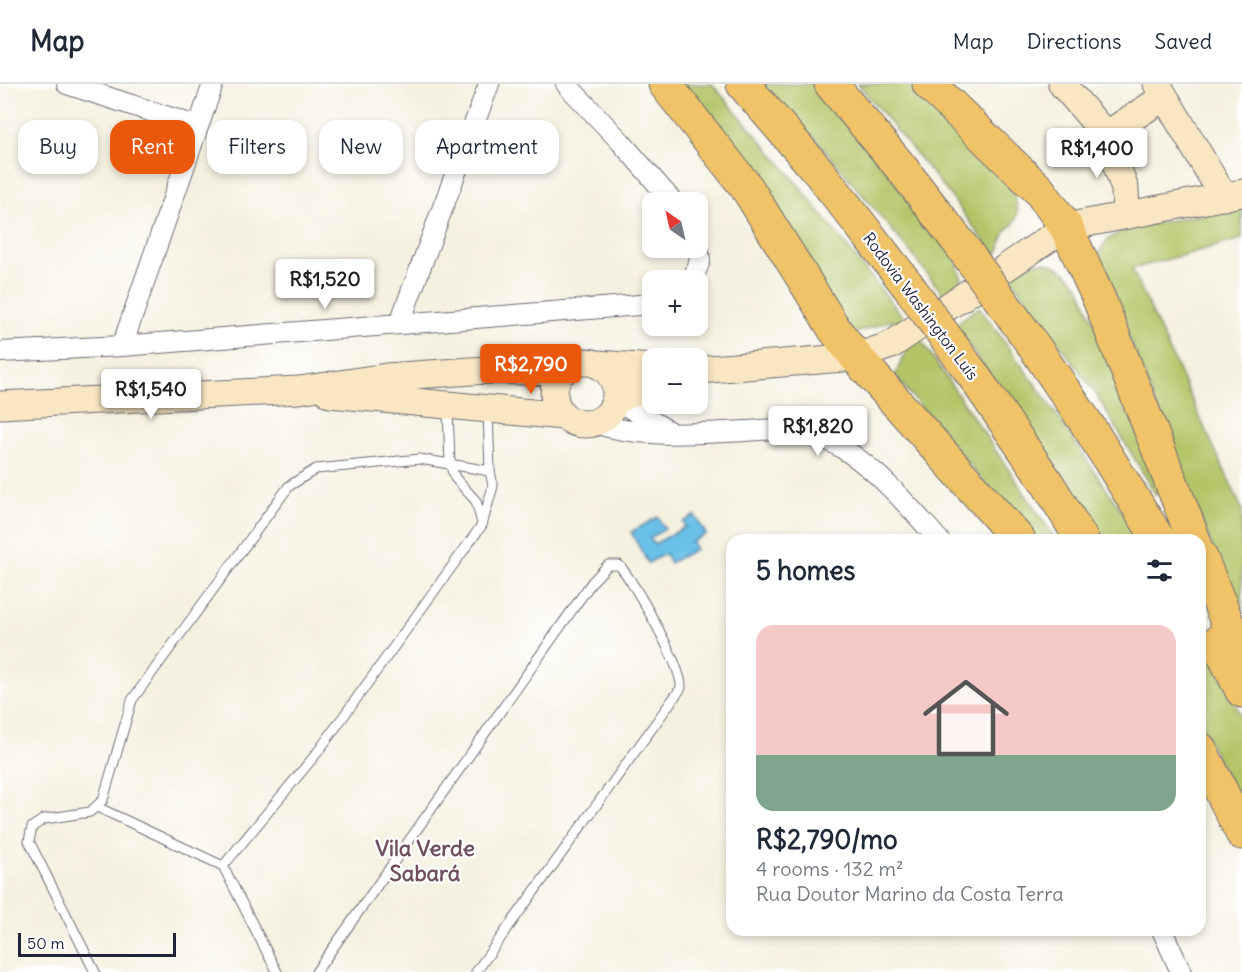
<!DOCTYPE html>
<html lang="en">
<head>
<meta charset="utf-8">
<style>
  body { margin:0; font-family:Delius,sans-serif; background:#f6f6f7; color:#1f2937; height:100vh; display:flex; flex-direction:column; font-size:22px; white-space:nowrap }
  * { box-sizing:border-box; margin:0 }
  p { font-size:20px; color:#747a83 }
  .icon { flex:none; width:33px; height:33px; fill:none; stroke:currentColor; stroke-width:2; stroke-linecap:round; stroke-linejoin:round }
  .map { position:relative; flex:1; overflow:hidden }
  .sheet { position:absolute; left:726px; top:450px; width:480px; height:402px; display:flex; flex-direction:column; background:#fff; border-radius:18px; box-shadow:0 3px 9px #0003 }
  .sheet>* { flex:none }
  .hud { position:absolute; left:18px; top:36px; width:570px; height:54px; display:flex; gap:12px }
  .needle { width:39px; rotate:326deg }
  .buttons { position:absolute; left:642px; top:108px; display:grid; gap:12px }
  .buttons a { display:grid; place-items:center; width:66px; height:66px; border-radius:12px; background:#fff; box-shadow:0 3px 9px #0003; font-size:30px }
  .scale { position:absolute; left:18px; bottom:15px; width:158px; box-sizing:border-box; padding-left:6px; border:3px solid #22223b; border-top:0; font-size:16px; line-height:21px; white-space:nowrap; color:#22223b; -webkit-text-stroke:4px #fff; paint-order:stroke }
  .price { position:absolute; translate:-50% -51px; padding:0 14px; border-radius:6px; background:#fff; color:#222; font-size:20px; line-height:39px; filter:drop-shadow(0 2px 3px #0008) }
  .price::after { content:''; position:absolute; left:50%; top:36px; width:18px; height:14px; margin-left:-9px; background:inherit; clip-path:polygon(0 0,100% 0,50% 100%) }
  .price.active { background:#ea580c; color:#fff }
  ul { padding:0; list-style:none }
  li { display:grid; align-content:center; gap:12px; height:318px; padding:0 30px }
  li span { display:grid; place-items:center; height:186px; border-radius:18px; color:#555 }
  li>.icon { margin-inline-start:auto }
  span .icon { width:108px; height:108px; fill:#fffc; stroke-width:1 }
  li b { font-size:26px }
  h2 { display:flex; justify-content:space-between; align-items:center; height:72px; padding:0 30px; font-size:26px }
  .chip { padding:0 21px; border-radius:18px; background:#fff; box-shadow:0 3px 9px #0003; font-size:21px; line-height:54px }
  .chip.active { background:#ea580c; color:#fff }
  header { display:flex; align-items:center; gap:36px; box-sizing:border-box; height:84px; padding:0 30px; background:#fff; border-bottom:2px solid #e0e1e3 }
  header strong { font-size:28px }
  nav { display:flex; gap:33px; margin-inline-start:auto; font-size:21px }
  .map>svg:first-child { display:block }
</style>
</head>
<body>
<header>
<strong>Map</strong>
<nav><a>Map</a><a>Directions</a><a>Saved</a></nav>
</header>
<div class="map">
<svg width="1242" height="888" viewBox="0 0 1242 888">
  <rect width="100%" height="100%" fill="#fff"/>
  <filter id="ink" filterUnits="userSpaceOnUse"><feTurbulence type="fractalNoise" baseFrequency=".0167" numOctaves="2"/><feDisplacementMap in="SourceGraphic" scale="12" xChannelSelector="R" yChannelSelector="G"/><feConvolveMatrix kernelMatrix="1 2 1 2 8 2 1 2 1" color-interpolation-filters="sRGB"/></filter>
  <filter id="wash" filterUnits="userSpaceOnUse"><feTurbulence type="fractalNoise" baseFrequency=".008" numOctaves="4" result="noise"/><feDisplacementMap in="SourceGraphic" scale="24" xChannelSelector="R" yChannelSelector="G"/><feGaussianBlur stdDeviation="1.35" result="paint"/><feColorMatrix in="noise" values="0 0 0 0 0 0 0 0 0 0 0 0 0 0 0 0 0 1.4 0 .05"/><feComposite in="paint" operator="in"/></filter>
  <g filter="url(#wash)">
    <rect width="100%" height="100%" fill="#f5f1e0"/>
    <path fill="#b4c568" stroke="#6b7452" stroke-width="1.5" d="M676,0H712L784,83L906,237H889L853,250Z
      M760,0H816L956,174L963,200L945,213L912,170L814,53L803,48Z
      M858,0H913L1005,94C1013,107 1023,125 1014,139C1011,143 1006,146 1004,150C999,158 1003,165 995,172L950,111Z
      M1242,123V155L1132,185L1242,425V538L1097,172L1107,156L1125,145Z
      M1044,178C1060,182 1068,189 1079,202L1163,408L1156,411L1096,310L1008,190L1032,179Z
      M979,223L1045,314L1141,456H1098L955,241Z
      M919,253L1056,456H1032L895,292L906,266Z
      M1200,551L1242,633V725L1200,639Z"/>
    <path fill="#6bc0e8" stroke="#467192" stroke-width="1.5" d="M695,431L706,450L692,458L696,465L670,479L665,470L648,479L631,448L658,433L665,445L650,454L654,460L685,443L683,438Z"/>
  </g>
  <g filter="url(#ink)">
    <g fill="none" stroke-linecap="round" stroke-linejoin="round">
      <g stroke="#6c6a75" stroke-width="11">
        <path id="lane" d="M448,325L450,380L455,394L476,417L482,439
          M97,723L223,782L277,888
          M223,782L317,669L482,441L493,402L490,387L488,328
          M95,888L29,757L32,743L44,735L90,728L103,716L132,616L289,402L316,385L420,375L490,387
          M316,888L592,498L608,481H619C634,498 683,584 681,604L476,888"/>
      </g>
      <g stroke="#6c6a75" stroke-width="22">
        <path id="street" d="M67,0L196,42
          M566,0L621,58L673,118
          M692,196L700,177L698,160
          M400,238L489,0
          M122,262L213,0
          M0,268L122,262L652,220
          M616,316L667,346
          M595,339C642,355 697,349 746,347C766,346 790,342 810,349C861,365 904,417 939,456
          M1162,846L1181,888"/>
      </g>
      <g stroke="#6c6a75" stroke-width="29">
        <path id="secondary" d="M1062,0L1106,51L1125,105L1126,131
          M1157,0L1224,113
          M1106,51L1164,13
          M554 309a31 31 0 1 1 62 0a31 31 0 1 1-62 0Z
          M598,280L652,284
          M698,286L856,273L891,261L1066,143L1242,109
          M330,310L564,332
          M616,316L652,301
          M0,321L299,306L386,293L486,286L563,288"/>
      </g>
      <g stroke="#6c6a75" stroke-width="35">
        <path id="highway" d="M665,0L747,104L835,246L856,273L1019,456
          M743,0L819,88L906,199
          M831,0L900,82L960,160
          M929,0L1039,106L1066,143L1099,215L1194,456
          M1029,255L1087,340L1159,456
          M971,288L1048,400L1082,456
          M1200,471L1242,575
          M1217,558L1242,607
          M1200,665L1242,749"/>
      </g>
      <use href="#lane" stroke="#fff" stroke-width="9"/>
      <use href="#street" stroke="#fff" stroke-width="20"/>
      <use href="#secondary" stroke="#f9e7c3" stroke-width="27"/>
      <use href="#highway" stroke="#f0c369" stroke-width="33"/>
      <g stroke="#6c6a75" stroke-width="35" stroke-linecap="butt">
        <path id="highway-bridge" d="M960,160L1029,255
          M906,199L971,288"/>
      </g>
      <use href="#highway-bridge" stroke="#f0c369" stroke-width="33"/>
    </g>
  </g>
  <g text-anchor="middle" stroke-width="4.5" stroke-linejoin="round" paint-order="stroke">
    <g font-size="16" fill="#22223b" stroke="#fff">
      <text transform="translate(921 222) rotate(53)" y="6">Rodovia Washington Luís</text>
    </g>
    <g font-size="22" font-weight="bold" fill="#6f4f5e" stroke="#fff">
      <text x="425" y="772">Vila Verde<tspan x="425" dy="25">Sabará</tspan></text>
    </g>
  </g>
</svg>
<div class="buttons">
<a><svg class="needle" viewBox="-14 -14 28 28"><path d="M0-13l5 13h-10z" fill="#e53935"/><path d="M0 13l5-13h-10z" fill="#747a83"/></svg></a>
<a>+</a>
<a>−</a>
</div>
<div class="scale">50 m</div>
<b class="price" style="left:1097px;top:95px">R$1,400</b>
<b class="price" style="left:325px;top:226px">R$1,520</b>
<b class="price active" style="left:531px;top:311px">R$2,790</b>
<b class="price" style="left:151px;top:336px">R$1,540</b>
<b class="price" style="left:818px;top:373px">R$1,820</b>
<div class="hud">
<a class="chip">Buy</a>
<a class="chip active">Rent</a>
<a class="chip">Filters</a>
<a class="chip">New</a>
<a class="chip">Apartment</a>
</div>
<section class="sheet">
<h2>5 homes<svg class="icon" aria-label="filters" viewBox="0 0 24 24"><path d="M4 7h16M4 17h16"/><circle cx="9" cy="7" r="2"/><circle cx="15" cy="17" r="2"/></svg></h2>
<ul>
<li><span style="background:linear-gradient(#f6c9c9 70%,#7fa58c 0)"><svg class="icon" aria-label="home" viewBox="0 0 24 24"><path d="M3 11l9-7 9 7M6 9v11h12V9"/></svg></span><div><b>R$2,790/mo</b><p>4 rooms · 132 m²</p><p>Rua Doutor Marino da Costa Terra</p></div></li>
</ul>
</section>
</div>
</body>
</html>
